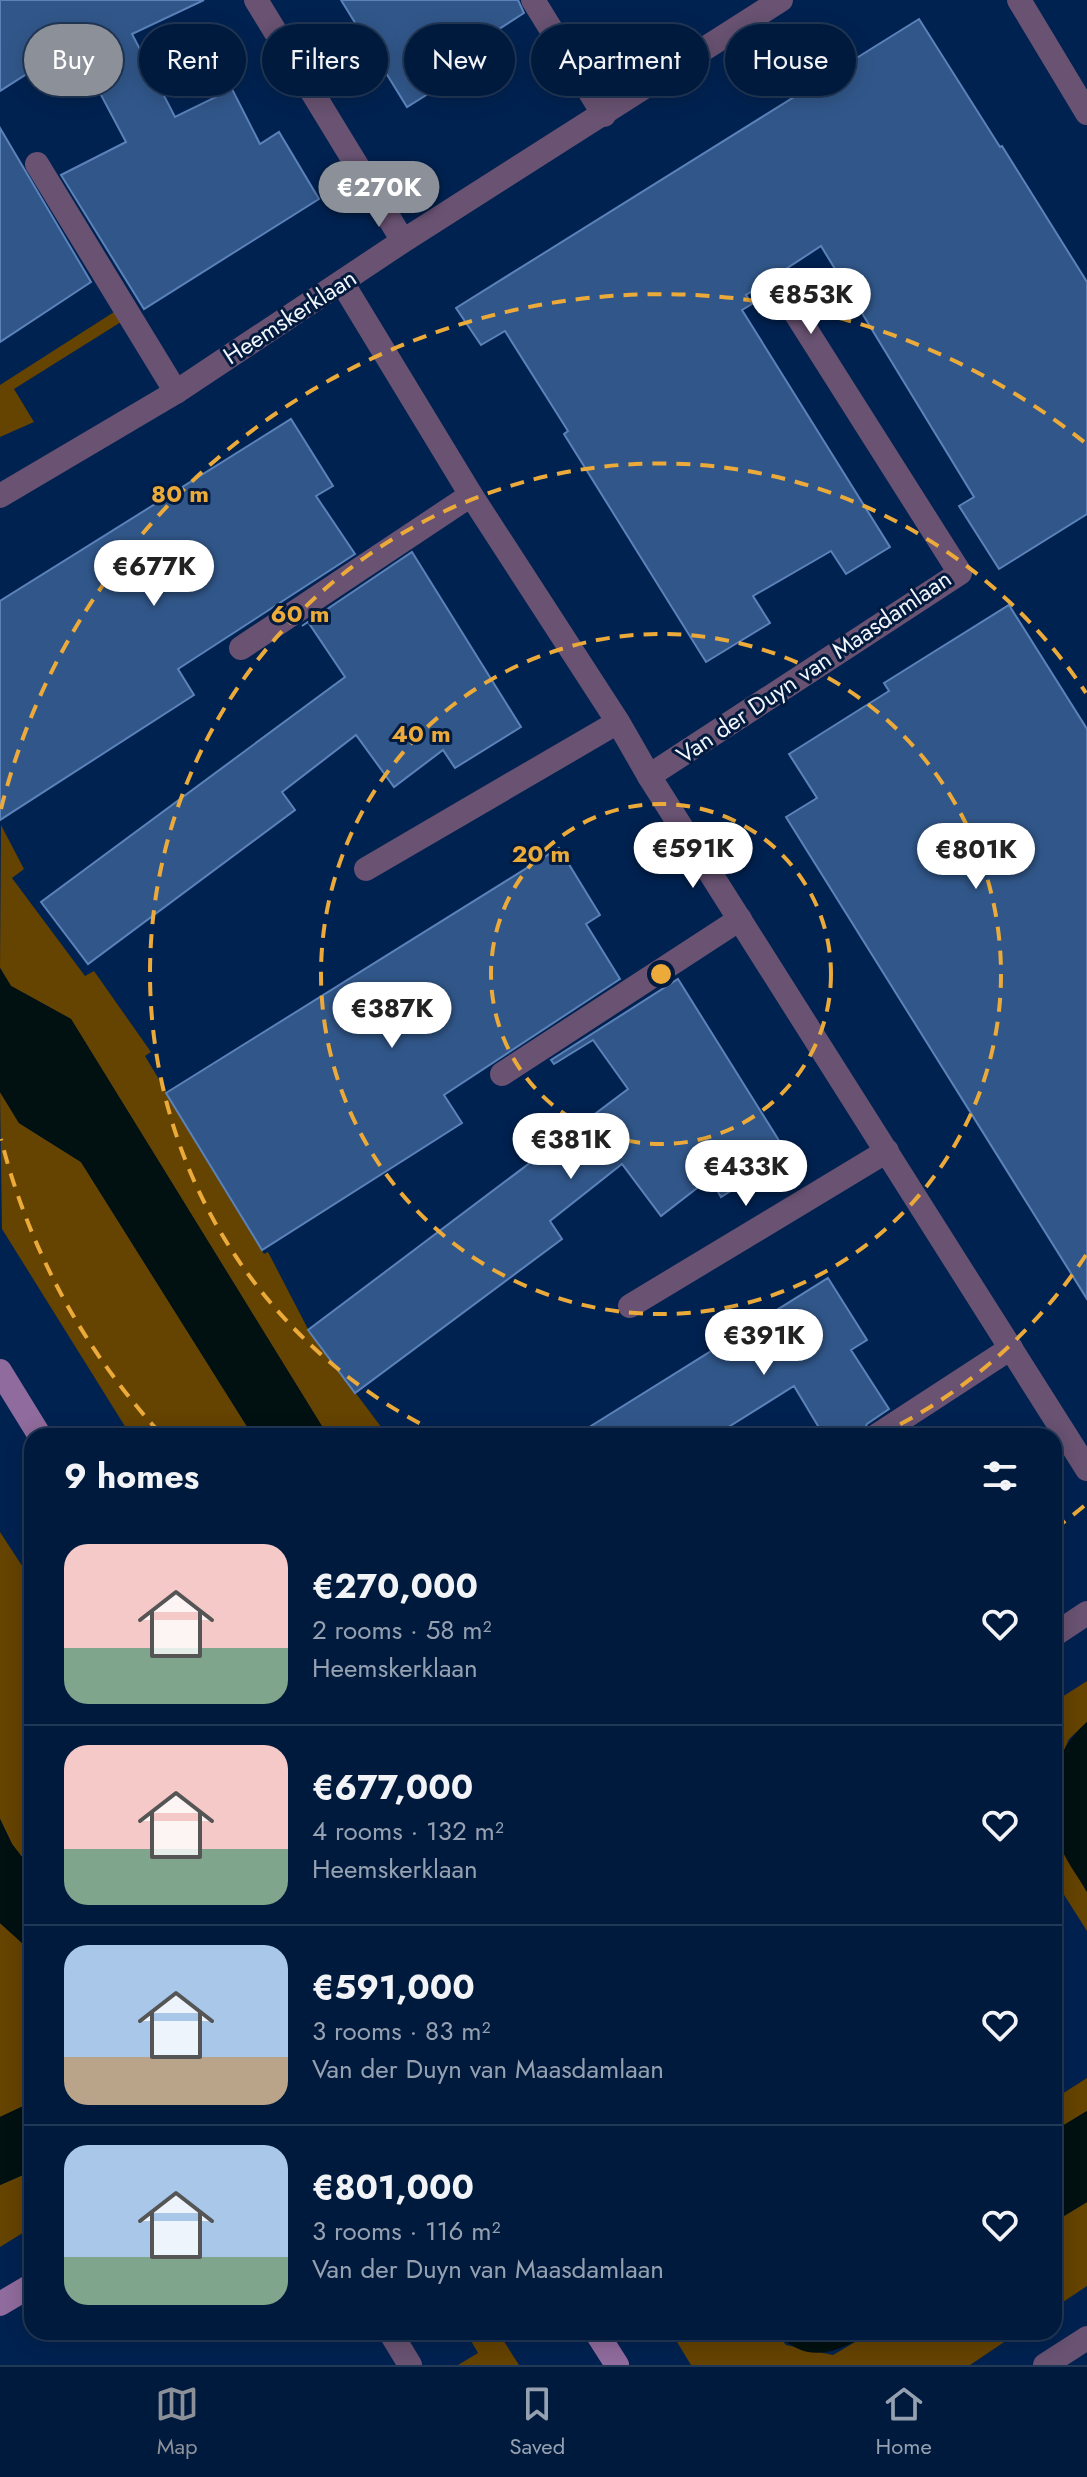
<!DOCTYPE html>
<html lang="en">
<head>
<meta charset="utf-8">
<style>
  body { margin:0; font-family:Jost,sans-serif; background:#0a2344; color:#f1f3f6; height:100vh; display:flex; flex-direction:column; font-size:30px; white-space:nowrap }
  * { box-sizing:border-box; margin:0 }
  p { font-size:26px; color:#95a1b0 }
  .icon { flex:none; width:44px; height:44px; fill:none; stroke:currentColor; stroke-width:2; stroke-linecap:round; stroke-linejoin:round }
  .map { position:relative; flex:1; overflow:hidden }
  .side { position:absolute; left:24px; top:1428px; width:1038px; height:912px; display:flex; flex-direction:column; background:#001a3d; border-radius:24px; box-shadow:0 4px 20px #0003,0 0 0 2px #223857 }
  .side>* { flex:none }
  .hud { position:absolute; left:24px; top:24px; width:1040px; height:72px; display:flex; gap:16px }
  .price { position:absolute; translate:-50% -68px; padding:0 18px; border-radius:28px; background:#fff; color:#222; font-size:26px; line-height:52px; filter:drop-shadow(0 2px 4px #0008) }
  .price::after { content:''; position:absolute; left:50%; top:48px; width:24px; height:18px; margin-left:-12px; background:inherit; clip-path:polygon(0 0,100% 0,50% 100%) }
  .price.on { background:#8c9099; color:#fff }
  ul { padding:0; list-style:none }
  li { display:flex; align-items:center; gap:24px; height:200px; padding:0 40px }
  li+li { border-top:2px solid #223857 }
  li span { display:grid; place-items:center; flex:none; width:224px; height:160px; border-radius:24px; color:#555 }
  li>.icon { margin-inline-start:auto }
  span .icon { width:96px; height:96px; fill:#fffc; stroke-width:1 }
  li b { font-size:34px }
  h2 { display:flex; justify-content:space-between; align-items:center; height:96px; padding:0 40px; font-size:34px }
  .chip { padding:0 28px; border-radius:36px; background:#001a3d; box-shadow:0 4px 20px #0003,0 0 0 2px #223857; font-size:28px; line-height:72px }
  .chip.on { background:#8c9099; color:#fff }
  .tabs { display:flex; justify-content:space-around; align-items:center; height:112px; border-top:2px solid #223857; background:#001a3d; font-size:22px; color:#95a1b0 }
  .tabs a { display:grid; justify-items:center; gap:4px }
  .tabs .on { color:#8c9099 }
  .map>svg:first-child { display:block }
</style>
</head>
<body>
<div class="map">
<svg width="1087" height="2365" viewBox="0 0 1087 2365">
  <rect width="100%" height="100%" fill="#002251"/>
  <path fill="#654300" d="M114,312L121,322L14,389L34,422L0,437V385Z
    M1,825L24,869L12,878L85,976L94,971L151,1052L145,1056L264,1254L268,1252L309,1331L388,1436H328L71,1019L11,986L0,968Z
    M0,1092L19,1123L81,1162L253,1436H131L2,1229Z
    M0,1532L32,1581V1870L12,1844L0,1819Z
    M1087,1681V1722L1069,1739L1054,1773V1702Z
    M1054,1821L1059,1844L1087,1892V1931L1054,1879Z
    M0,1923L32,1952V2102L0,2117Z
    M1087,2078V2111L1054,2131V2099Z
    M32,2171V2233L26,2231L0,2247V2185Z
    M1087,2202V2286L1054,2308V2222Z
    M466,2332H498L519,2365H458L478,2353Z
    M671,2332H776L786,2345L833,2355L872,2332H1019L970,2365H691Z"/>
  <path fill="#011010" d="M0,968L11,986L71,1019L328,1436H253L81,1162L19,1123L0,1092Z
    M1087,1722V1892C1078,1876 1065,1860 1059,1843C1054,1831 1054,1818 1054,1806C1054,1768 1058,1749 1087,1722Z
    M0,1819L12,1844L32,1870V1952L0,1923Z
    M32,2102V2171L0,2185V2117Z
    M1087,2111V2202L1054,2222V2131Z
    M776,2332H872C834,2354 807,2365 776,2332Z"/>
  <path fill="#31578a" stroke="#5b82b9" stroke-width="2" d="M0,0H204L132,34L175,117L232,89L260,144L279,132L319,199L144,309L61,175L126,142L74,44L0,91Z
    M341,0H518L524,13L465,51L474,65L407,107Z
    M919,19L1000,147L1002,146L1087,282V514L999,569L959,506L974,497L821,246L746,295L752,304L742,310L890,547L846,574L831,551L753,596L770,623L706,662L564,434L568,431L505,331L481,345L456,308Z
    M0,128L91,282L0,342Z
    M291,419L333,486L316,496L355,554L178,669L194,695L0,820V601Z
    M412,552L521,727L455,768L443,750L394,787L356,735L282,792L295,810L88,964L41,902L345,677L308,622L302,626Z
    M1009,605L1087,729V1299L786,817L817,798L789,754L889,691L884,683Z
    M559,848L600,915L586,924L620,979L444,1095L462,1123L262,1250L166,1093Z
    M678,979L788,1155L721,1197L710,1178L661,1216L622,1164L550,1221L562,1239L355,1393L308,1330L628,1089L593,1040L554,1064L551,1060Z
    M828,1278L867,1340L851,1350L889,1409L867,1424L861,1436H824L794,1386L714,1436H575Z"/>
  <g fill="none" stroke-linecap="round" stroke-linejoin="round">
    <path stroke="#695272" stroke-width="24" d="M533,0L604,115
      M37,164L176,392
      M241,648L471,495
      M649,776L960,573L791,306
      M502,1074L740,919
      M876,1436L1011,1348"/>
    <path stroke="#695272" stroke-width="24" d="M256,0L403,241
      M1019,0L1087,113
      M343,284L471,495L618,722L649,776L1087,1469
      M0,496L176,392L403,241L781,0
      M366,869L618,722
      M630,1306L887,1151
      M1054,1635L1087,1613
      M390,2332L410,2365
      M1045,2365L1087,2338"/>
    <path stroke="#906b9d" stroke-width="24" d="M0,1371L40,1436
      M0,2304L32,2285
      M596,2332L617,2365"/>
  </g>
  <g fill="none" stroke="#ebaa39" stroke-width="4" stroke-dasharray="14 10">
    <circle cx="661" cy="974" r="170"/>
    <circle cx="661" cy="974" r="340"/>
    <path d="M1086 1255A510 510 0 0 1 881 1434M441 1434A510 510 0 1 1 1086 693"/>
    <path d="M1084 1506A680 680 0 0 1 1056 1528M160 1433A680 680 0 0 1 1 1139M1 809A680 680 0 0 1 1084 442"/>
  </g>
  <g text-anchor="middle" stroke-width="6" stroke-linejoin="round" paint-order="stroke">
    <g font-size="24" fill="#f0f5fb" stroke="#011a3e">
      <text transform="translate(290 317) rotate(-33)" y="8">Heemskerklaan</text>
      <text transform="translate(814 667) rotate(-34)" y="8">Van der Duyn van Maasdamlaan</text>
    </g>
  </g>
  <circle cx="661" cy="974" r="12" fill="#ebaa39" stroke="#011a3e" stroke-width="4"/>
  <g font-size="24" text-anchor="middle" font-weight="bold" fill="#ebaa39" stroke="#011a3e" stroke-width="6" stroke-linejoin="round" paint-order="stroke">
    <text x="180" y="502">80 m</text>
    <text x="300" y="622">60 m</text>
    <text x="421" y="742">40 m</text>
    <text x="541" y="862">20 m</text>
  </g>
</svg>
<b class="price on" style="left:379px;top:229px">€270K</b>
<b class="price" style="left:811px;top:336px">€853K</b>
<b class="price" style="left:154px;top:608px">€677K</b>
<b class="price" style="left:693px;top:890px">€591K</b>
<b class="price" style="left:976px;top:891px">€801K</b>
<b class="price" style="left:392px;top:1050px">€387K</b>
<b class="price" style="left:571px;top:1181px">€381K</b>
<b class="price" style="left:746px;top:1208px">€433K</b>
<b class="price" style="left:764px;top:1377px">€391K</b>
<div class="hud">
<a class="chip on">Buy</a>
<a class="chip">Rent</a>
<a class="chip">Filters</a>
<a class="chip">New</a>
<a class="chip">Apartment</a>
<a class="chip">House</a>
</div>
<section class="side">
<h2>9 homes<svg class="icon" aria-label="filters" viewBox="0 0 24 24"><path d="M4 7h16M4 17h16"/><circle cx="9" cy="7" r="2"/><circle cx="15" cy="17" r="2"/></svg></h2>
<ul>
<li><span style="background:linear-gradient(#f6c9c9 65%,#7fa58c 0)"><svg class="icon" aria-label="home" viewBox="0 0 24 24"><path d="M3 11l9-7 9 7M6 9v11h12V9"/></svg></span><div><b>€270,000</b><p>2 rooms · 58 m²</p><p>Heemskerklaan</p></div><svg class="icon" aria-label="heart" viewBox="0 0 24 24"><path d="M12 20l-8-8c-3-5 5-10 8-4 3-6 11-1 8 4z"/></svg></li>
<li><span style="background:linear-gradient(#f6c9c9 65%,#7fa58c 0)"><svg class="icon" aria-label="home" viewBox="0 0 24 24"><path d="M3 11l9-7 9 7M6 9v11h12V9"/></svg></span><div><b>€677,000</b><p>4 rooms · 132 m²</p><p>Heemskerklaan</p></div><svg class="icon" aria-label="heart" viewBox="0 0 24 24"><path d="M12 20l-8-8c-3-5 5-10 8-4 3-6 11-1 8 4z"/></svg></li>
<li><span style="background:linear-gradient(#a9c7e8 70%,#b9a48a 0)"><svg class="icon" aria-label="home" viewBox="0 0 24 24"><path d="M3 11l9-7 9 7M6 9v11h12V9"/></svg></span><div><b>€591,000</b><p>3 rooms · 83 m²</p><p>Van der Duyn van Maasdamlaan</p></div><svg class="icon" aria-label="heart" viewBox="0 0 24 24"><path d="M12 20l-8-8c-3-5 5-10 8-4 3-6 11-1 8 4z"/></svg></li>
<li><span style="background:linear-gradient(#a9c7e8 70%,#7fa58c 0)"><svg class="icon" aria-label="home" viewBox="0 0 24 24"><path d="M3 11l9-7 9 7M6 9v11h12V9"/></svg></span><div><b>€801,000</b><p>3 rooms · 116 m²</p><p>Van der Duyn van Maasdamlaan</p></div><svg class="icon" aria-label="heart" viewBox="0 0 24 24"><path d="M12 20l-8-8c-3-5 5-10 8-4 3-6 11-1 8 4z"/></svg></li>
</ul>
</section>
</div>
<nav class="tabs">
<a class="on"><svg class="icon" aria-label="map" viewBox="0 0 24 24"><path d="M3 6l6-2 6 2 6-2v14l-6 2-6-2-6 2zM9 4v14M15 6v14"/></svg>Map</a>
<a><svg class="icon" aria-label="saved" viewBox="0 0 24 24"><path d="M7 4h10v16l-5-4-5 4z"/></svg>Saved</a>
<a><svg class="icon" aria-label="home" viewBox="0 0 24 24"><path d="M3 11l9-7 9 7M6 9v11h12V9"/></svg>Home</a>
</nav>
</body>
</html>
